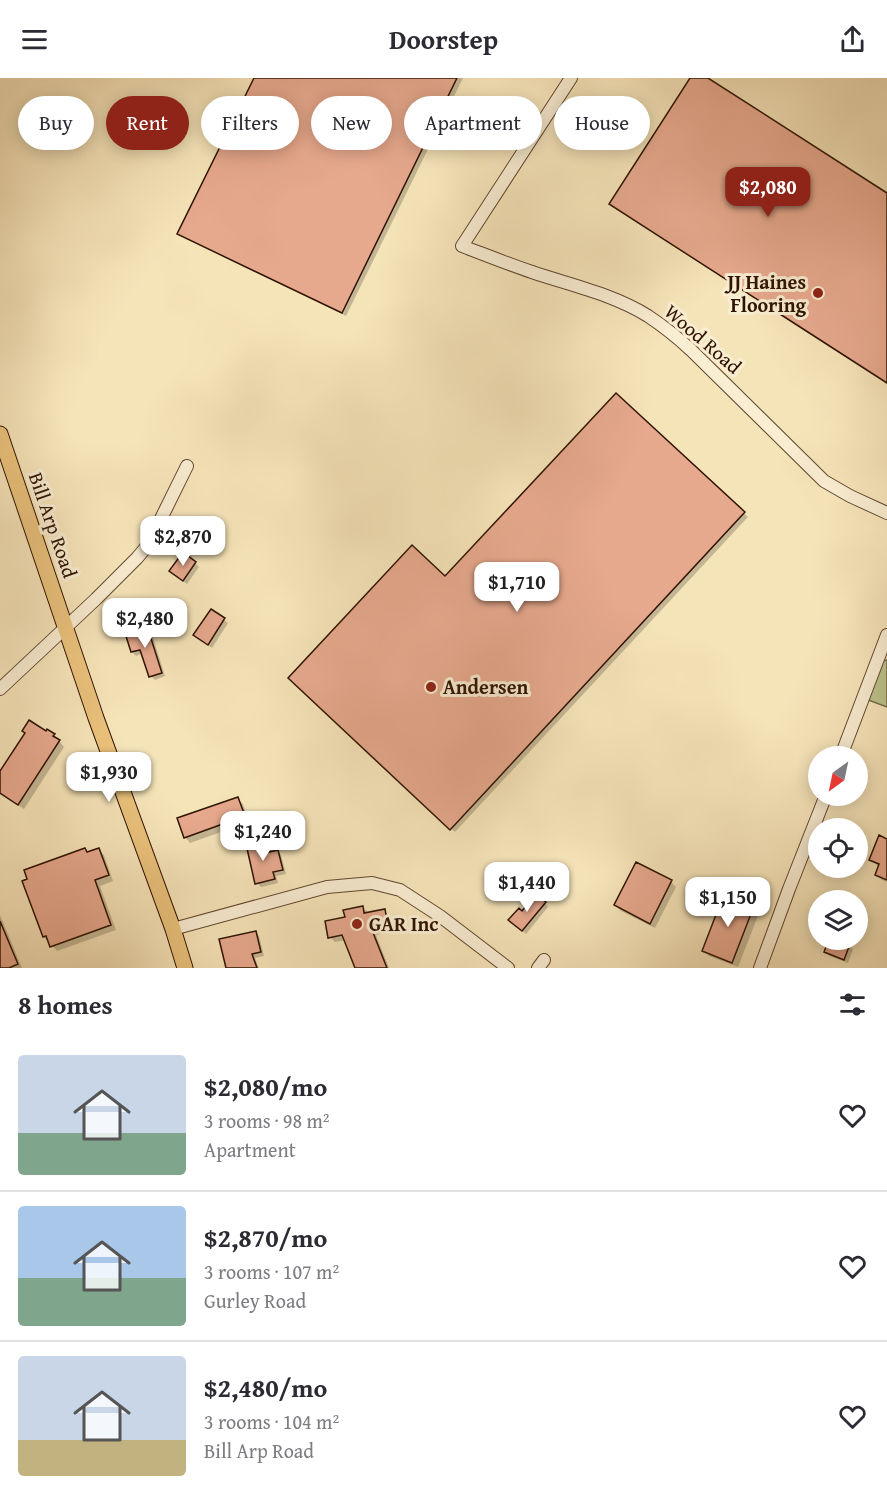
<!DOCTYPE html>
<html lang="en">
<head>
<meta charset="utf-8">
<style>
  body { margin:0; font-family:"Gentium Book Plus",serif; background:#f7f7f7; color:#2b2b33; height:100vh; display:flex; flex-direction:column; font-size:22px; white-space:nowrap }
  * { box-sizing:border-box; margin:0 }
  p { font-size:20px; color:#7c7c81 }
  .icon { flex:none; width:33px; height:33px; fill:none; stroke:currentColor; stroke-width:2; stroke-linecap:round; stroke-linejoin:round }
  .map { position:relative; height:890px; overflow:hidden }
  .drawer { display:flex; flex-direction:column; background:#fff; flex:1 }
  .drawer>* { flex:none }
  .guide { position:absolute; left:18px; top:18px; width:852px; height:54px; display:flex; gap:12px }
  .needle { width:39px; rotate:213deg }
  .tools { position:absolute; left:808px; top:668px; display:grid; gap:12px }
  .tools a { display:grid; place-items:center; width:60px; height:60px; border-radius:50%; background:#fff; box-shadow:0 3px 15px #0003; font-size:30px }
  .price { position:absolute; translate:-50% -51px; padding:0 14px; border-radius:12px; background:#fff; color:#222; font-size:20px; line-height:39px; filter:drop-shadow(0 2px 3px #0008) }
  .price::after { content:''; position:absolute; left:50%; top:36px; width:18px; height:14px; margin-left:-9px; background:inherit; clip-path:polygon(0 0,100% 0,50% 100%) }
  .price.on { background:#8f2418; color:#fff }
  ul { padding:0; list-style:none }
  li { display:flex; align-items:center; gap:18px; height:150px; padding:0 18px }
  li+li { border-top:2px solid #e1e1e2 }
  li span { display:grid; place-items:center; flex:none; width:168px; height:120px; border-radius:6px; color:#555 }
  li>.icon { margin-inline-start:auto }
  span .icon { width:72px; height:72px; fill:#fffc; stroke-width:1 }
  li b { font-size:26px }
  h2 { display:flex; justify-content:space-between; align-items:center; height:72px; padding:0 18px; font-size:26px }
  .chip { padding:0 21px; border-radius:27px; background:#fff; box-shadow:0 3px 15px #0003; font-size:21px; line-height:54px }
  .chip.on { background:#8f2418; color:#fff }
  header { display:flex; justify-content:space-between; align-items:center; height:78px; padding:0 18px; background:#fff; font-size:27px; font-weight:600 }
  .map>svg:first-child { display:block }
</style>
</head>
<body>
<header><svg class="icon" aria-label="menu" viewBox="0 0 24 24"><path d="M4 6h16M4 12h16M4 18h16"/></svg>Doorstep<svg class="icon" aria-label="share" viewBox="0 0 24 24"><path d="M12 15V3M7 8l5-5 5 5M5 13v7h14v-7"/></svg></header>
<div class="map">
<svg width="887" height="890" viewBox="0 0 887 890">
  <rect width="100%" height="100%" fill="#f6e4b9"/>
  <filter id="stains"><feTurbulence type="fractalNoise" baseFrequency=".00333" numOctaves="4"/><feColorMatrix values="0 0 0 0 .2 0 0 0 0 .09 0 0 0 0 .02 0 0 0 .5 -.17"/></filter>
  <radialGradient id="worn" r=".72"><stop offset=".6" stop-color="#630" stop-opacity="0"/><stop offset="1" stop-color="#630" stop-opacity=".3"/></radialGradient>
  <path fill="#bdc48e" stroke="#766c48" stroke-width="1.5" d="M887,582V629L863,620L877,583Z"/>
  <path fill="#0003" d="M255,0H463L346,238L183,159L179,155Z
    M616,317L748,439L455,754L290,600L445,501Z
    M195,485L199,489L187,506L175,497Z
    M212,533L228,545L212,570L199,561Z
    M147,550L151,553L165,598L155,602L151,598L143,575L136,578L132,574Z
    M46,655L54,657L64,669L24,731L0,715V696L27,656Z
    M237,721L243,726L249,744L190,765L185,759Z
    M887,762V804L882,802L876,796L879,789L871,782Z
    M266,763L270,767L272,775L277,773L281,777L286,796L276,798L278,805L261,809L257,805Z
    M98,772L104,777L113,803L100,808L116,852L57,873L44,859Z
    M671,804L676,809L655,850L621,833L615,827Z
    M725,818L753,830L759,835L738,889L709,878L704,872Z
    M545,825L548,829L526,856L514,846L523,835Z
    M363,829L369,836L384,833L390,838L393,854L376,857L389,890H356L346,862L335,864L330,859L346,840Z
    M0,837L22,890H0Z
    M256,854L259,858L264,878L255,880L259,890H228Z
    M831,861H848L846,866L853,871L848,885L830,878L826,874Z"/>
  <path fill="#e7a98e" stroke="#2f1302" stroke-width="1.5" d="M254,0H457L342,235L177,156Z
    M690,0H708L887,115V305L609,126Z
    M616,315L745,434L450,752L288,600L412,467L445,498Z
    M183,474L196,484L183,503L169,493Z
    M211,531L225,540L208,567L193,557Z
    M147,548L162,595L149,599L140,572L131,574L125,555Z
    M29,642L46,653L47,651L55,656L53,658L60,662L18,727L0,715V693L25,655L22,653Z
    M238,719L245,738L184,760L177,740Z
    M879,757L887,761V802L875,797L879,786L869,782Z
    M266,762L269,774L278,772L283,792L273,794L275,801L255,806L246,766Z
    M85,770L87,774L99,770L109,797L95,802L111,847L50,869L46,858L43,859L22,803L27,801L24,792Z
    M636,784L672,802L650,846L614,827Z
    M536,816L546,824L522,853L508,842L519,830L522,833Z
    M724,816L754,828L732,885L702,873Z
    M363,828L364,835L385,831L388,849L372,852L387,890H355L342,857L328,860L325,843L345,839L343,832Z
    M0,843L18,886L9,890H0Z
    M256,853L261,874L252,876L257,890H226L219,861Z
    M829,861H843V863L850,866L844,882L824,874Z"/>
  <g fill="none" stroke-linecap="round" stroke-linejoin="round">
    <g stroke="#614730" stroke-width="14">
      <path id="minor" d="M571,0L462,168C486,177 508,186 532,194C570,207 613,216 648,238C663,248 678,260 691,272L824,403L850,418L887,435
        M0,611L96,521L137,480L148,467L187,388
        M841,678L887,557
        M173,851L327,809L372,805L400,812L440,838L508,890
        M538,890L544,882
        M760,890L789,811L826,717"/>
    </g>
    <g stroke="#2f1302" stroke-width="17">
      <path id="major" d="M0,356L96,640L173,851L185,890"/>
    </g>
    <use href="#minor" stroke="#f9edd2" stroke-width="12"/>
    <use href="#major" stroke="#ebc27c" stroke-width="15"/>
  </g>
  <g fill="#8f2418" stroke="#f9edd2" stroke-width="2">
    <circle cx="818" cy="215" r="6"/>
    <circle cx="431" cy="609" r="6"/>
    <circle cx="357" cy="846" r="6"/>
  </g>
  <g text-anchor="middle" stroke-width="6" stroke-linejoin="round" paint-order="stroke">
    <g font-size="20" font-weight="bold" fill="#2f1302" stroke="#f9edd2" text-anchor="start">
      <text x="806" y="211" text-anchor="end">JJ Haines<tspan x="806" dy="23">Flooring</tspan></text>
      <text x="443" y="616">Andersen</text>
      <text x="369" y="853">GAR Inc</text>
    </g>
    <g font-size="20" fill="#2f1302" stroke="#f9edd2">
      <text transform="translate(703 261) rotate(41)" y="7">Wood Road</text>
      <text transform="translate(53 447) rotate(71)" y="7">Bill Arp Road</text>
    </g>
  </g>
  <rect width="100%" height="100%" filter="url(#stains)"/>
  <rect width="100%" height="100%" fill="url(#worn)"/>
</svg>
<div class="tools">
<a><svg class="needle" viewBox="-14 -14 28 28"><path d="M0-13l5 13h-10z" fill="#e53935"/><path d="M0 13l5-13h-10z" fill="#7c7c81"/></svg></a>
<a><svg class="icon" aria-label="locate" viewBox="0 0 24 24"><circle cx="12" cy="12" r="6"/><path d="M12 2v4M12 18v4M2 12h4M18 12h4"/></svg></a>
<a><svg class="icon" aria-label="layers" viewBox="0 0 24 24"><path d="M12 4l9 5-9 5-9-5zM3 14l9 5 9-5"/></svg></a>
</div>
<b class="price on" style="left:768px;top:140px">$2,080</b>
<b class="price" style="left:183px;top:489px">$2,870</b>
<b class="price" style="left:517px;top:535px">$1,710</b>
<b class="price" style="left:145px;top:571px">$2,480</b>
<b class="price" style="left:109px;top:725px">$1,930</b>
<b class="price" style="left:263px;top:784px">$1,240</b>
<b class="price" style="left:527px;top:835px">$1,440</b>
<b class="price" style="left:728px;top:850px">$1,150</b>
<div class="guide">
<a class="chip">Buy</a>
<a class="chip on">Rent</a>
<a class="chip">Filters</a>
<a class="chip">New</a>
<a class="chip">Apartment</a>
<a class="chip">House</a>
</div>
</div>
<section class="drawer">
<h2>8 homes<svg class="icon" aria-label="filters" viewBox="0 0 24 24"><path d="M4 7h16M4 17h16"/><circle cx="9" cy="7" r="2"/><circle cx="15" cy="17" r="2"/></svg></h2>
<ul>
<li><span style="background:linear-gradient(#c9d6e8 65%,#7fa58c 0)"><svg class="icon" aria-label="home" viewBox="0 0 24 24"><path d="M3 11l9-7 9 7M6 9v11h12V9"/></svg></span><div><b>$2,080/mo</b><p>3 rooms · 98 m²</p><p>Apartment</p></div><svg class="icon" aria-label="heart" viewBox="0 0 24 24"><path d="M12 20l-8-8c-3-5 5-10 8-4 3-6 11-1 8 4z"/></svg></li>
<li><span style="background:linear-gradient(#a9c7e8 60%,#7fa58c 0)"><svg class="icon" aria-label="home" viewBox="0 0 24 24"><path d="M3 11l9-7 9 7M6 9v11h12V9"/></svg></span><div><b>$2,870/mo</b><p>3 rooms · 107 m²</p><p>Gurley Road</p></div><svg class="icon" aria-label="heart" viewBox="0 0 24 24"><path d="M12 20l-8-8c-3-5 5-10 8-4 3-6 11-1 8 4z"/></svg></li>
<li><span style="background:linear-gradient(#c9d6e8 70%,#c2b280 0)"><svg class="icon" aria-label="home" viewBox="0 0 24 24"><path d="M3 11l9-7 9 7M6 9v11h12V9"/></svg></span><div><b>$2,480/mo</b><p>3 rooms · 104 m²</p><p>Bill Arp Road</p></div><svg class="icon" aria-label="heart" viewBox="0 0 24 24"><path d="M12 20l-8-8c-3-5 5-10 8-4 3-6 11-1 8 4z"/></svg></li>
</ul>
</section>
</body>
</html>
